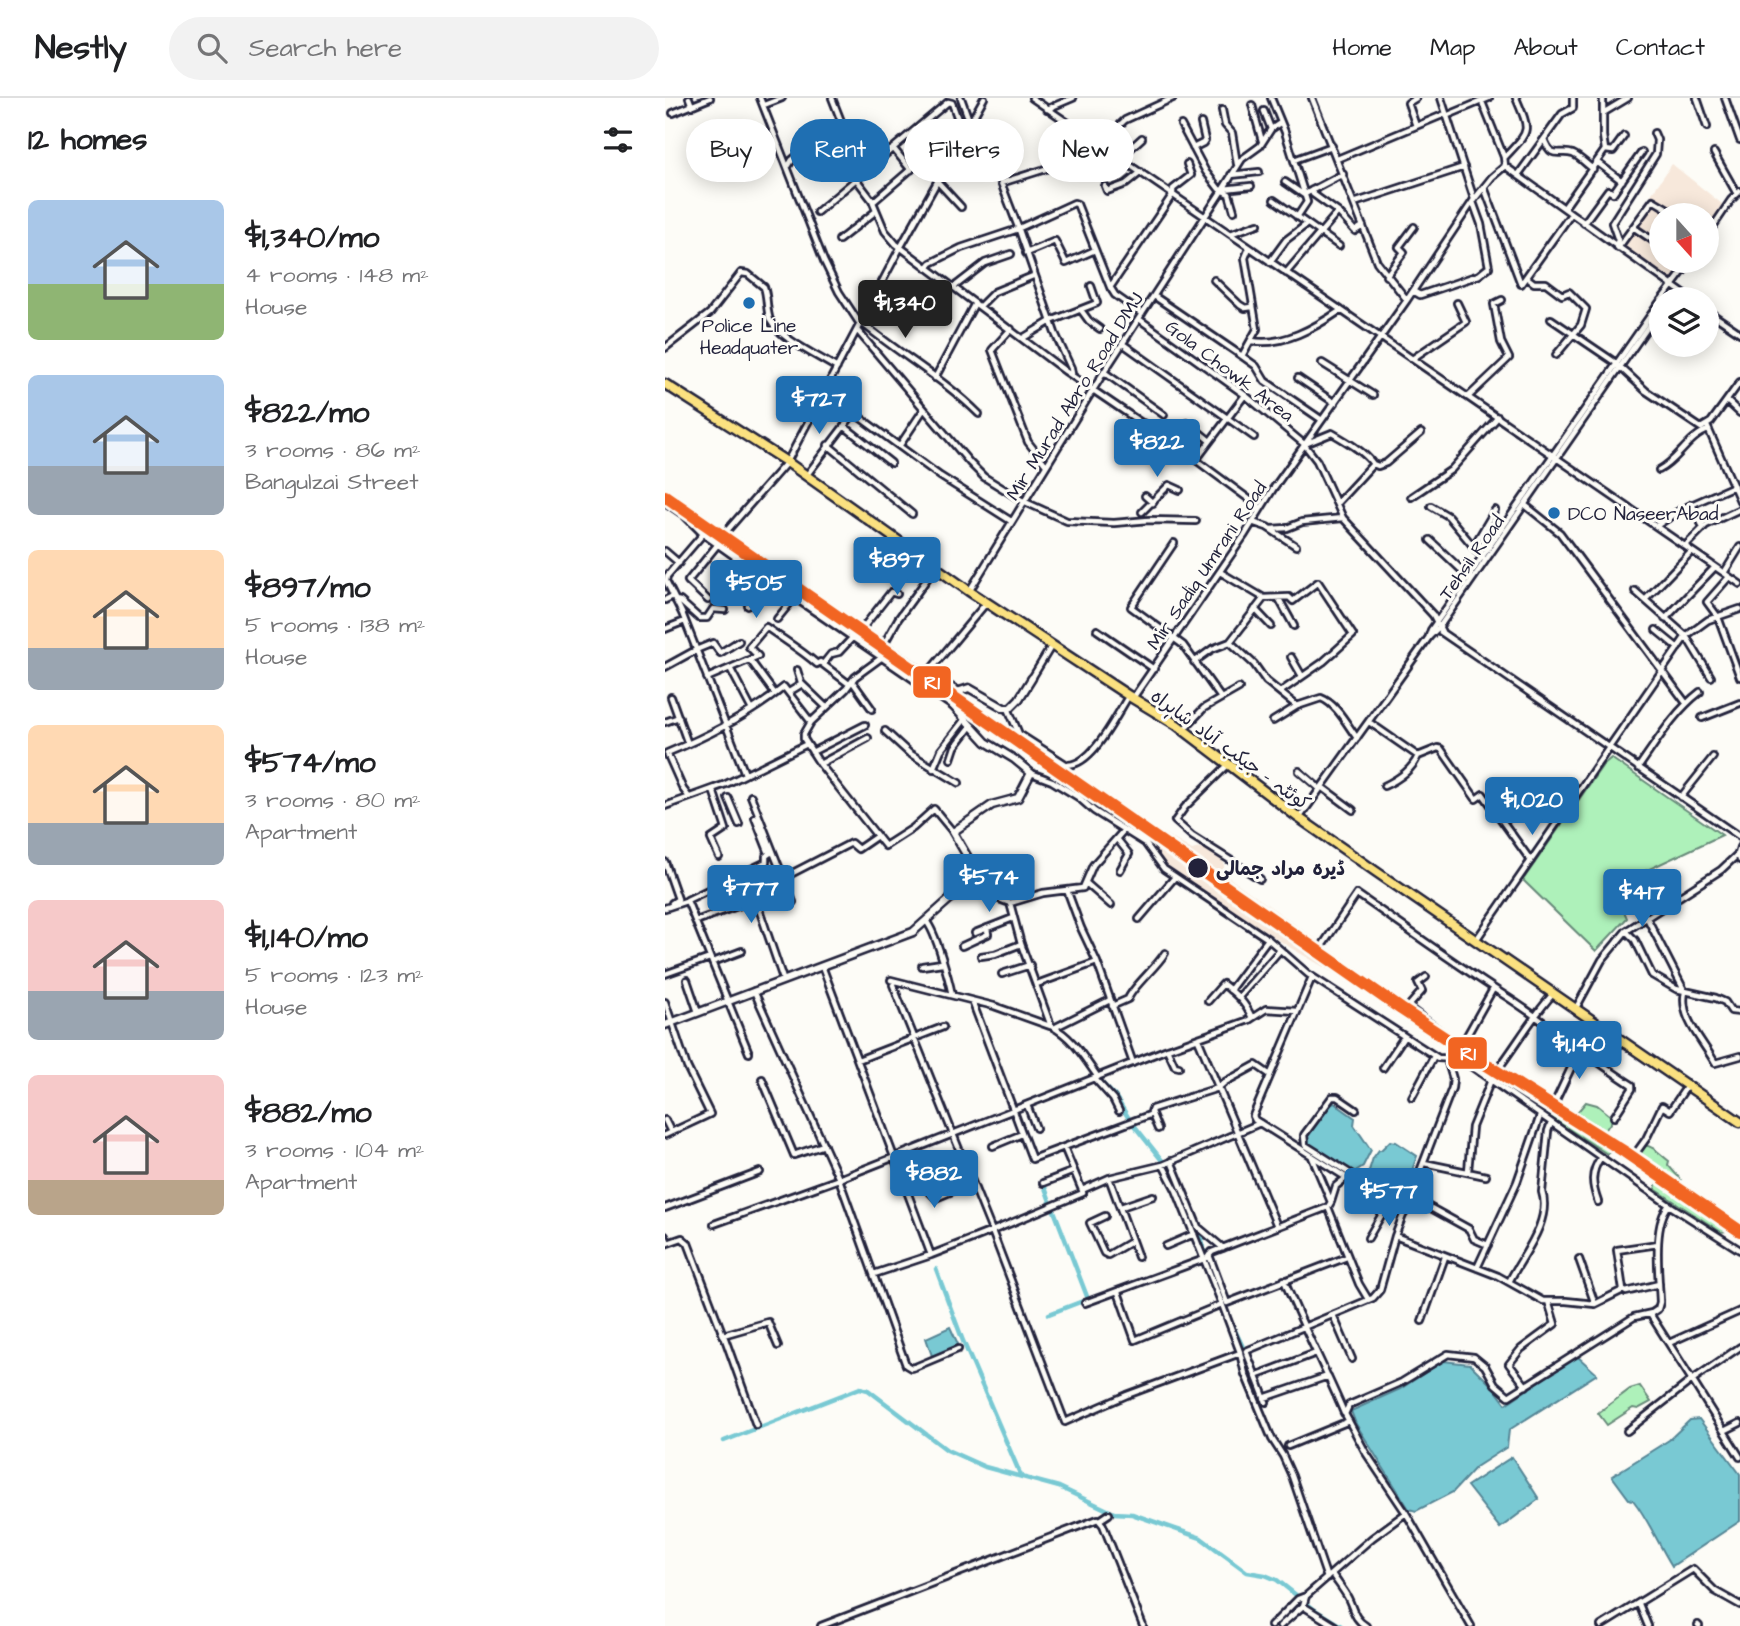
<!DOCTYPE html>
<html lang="en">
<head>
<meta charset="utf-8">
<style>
  body { margin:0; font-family:"Architects Daughter","Playpen Sans Arabic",sans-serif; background:#f2f2f2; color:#202124; height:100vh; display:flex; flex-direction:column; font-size:26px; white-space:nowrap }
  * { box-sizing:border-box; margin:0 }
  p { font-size:23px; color:#757577 }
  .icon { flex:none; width:38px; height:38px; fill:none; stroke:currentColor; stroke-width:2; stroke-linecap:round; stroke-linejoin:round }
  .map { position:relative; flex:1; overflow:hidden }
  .side { display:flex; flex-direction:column; background:#fff; width:665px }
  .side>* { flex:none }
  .hud { position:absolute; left:21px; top:21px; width:665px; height:63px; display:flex; gap:14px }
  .needle { width:46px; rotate:159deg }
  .tools { position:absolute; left:984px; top:105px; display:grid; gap:14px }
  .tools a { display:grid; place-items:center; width:70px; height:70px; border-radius:50%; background:#fff; box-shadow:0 4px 18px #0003; font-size:35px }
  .price { position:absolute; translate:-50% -60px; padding:0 16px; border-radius:7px; background:#1f6fb2; color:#fff; font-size:23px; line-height:46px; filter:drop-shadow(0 2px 4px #0008) }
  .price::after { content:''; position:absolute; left:50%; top:42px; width:21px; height:16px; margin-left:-10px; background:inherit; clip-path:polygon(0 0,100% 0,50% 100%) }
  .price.selected { background:#222; color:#fff }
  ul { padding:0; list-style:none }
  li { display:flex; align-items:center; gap:21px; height:175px; padding:0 28px }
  li span { display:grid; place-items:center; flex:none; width:196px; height:140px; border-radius:10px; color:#555 }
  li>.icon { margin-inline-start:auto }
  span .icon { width:84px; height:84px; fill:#fffc; stroke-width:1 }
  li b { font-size:30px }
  h2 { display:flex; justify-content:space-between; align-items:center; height:84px; padding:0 28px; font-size:30px }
  .pill { padding:0 24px; border-radius:32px; background:#fff; box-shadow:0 4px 18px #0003; font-size:24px; line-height:63px }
  .pill.selected { background:#1f6fb2; color:#fff }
  header { display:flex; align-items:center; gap:42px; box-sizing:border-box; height:98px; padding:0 35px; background:#fff; border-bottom:2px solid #e0e0e0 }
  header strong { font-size:33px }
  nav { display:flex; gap:38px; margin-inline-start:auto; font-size:24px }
  .search { width:490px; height:63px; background:#f2f2f2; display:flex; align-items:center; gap:18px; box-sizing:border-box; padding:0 24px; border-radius:38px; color:#757577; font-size:26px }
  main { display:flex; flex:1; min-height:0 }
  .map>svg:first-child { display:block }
</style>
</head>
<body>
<header>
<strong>Nestly</strong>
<div class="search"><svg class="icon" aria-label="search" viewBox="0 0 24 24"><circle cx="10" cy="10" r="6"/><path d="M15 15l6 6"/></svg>Search here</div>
<nav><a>Home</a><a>Map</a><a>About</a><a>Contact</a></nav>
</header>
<main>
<section class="side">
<h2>12 homes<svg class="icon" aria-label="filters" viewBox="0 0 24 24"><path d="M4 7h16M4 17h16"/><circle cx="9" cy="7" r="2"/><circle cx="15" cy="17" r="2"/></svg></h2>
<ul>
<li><span style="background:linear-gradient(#a9c7e8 60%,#8fb573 0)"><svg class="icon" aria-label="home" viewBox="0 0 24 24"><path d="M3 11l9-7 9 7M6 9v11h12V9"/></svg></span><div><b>$1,340/mo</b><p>4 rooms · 148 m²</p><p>House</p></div></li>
<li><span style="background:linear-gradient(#a9c7e8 65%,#9aa5b1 0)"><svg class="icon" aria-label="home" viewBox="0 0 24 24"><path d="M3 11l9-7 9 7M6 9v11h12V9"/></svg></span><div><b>$822/mo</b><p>3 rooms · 86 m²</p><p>Bangulzai Street</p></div></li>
<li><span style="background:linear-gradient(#ffd9b3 70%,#9aa5b1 0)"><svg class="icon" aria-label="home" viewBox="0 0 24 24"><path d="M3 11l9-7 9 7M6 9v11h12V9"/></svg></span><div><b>$897/mo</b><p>5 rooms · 138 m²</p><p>House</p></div></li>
<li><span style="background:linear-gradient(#ffd9b3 70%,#9aa5b1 0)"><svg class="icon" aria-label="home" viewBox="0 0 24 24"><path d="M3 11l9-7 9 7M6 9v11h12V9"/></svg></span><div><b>$574/mo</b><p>3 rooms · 80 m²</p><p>Apartment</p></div></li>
<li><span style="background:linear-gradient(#f6c9c9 65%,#9aa5b1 0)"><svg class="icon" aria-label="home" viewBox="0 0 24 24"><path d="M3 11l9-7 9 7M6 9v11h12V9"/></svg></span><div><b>$1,140/mo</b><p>5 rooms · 123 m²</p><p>House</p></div></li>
<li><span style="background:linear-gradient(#f6c9c9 75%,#b9a48a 0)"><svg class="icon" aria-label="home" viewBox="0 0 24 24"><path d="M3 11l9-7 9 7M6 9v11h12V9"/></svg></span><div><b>$882/mo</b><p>3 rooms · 104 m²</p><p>Apartment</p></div></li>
</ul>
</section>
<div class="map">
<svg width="1075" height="1528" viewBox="0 0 1075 1528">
  <rect width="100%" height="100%" fill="#fdfcf7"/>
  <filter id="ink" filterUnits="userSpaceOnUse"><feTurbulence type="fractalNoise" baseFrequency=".0143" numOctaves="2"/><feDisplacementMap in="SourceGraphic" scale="14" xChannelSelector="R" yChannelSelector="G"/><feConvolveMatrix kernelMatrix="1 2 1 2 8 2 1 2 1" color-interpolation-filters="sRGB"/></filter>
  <g filter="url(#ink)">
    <path fill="#f7e8db" d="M1007,66L1057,106L1041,132V117H996V163H1023L1008,189L951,148Z
      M300,601L492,731L527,752L541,748L559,765V776L743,906L736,914L626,850L500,768L479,741L347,648L295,607Z"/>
    <path fill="#aef1ba" stroke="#688a7a" stroke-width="2" d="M946,660L1057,737L948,788L962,820L931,853L858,782L938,667Z
      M921,1004L932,1007L947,1019L948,1021L937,1037L908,1019Z
      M883,1011L945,1047L947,1052L942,1056L882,1017Z
      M979,1047C991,1049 994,1056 1004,1063L1003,1067L1016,1082L1009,1087L970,1060Z
      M996,1082L1060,1127L1062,1133L1056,1134L990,1091L992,1084Z
      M975,1288L986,1304L973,1311L968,1310L942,1327L933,1315L965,1291Z"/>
    <path fill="#79c9d3" stroke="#568696" stroke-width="2" d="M669,1005L690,1020L689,1027L706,1052L698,1068L689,1074L641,1045C640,1032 657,1011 669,1005Z
      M725,1043L731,1044L752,1058L742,1087L732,1100L705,1085L702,1079L708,1060L714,1052H716Z
      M285,1229L293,1246L292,1250L270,1259L267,1258L261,1240Z
      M912,1258L932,1276L844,1332L842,1349L811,1369L788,1394L751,1413L744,1411L691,1326L686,1313L735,1291L778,1263L805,1266L828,1289L841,1306Z
      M1034,1321L1075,1376V1423L1007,1468C993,1446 984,1422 968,1402L964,1401L947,1378L1004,1342L1025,1322Z
      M847,1359L874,1401L835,1430L802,1388Z"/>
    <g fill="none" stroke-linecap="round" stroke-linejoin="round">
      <path stroke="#568696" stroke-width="2" d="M96,10L100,19
        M155,158L160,172"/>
      <path stroke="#79c9d3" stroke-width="4.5" d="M435,983L450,998L466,1024
        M468,1026L499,1065
        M502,1068L537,1143L540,1156
        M379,1087L386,1106
        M542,1163L560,1207
        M271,1171L298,1243L356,1378
        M384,1216L423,1201L388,1110
        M565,1222L577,1247L590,1290
        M59,1343L195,1290L203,1292L282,1352L320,1369L394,1389L449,1415L467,1416L536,1440L582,1474L600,1477L612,1482L650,1512L676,1528"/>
      <g stroke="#22223b" stroke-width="10">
        <path id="minor" d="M24,0L27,8
          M95,0L159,163L174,194L195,226
          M296,0L305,25
          M367,0L1075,486
          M606,0L620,34L642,104L632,119
          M647,0L712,164L742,202
          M751,0L743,5L751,28
          M776,0L809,101
          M1032,0L1042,29
          M1060,0L1075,42
          M99,7L117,0
          M587,7L597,43
          M382,11L408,0
          M557,12L560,27L567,35L572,66
          M599,13L606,31
          M8,15L45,0
          M938,15L963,0
          M310,17L353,129L390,235L406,270L407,276
          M781,18L824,0
          M516,27L541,74L554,91L564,96L569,113
          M879,41C887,63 894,51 908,56C915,59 922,67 928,71
          M435,46L460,22L508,0
          M228,50L246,72
          M528,50L538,45L540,42L536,25
          M940,52L948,53L959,38
          M1049,55L1072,96
          M840,59C865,32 866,35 851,0
          M455,60L477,40
          M672,61L780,16
          M629,62L667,48
          M933,65L957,83
          M124,67L127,62L176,23L167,0
          M840,68L1026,201
          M566,77L594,74
          M853,77L897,16L908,10V0
          M191,81L207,102L220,133L231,146L400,273L531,362L596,410
          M272,83L296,109
          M620,84L639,97
          M336,85L393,67L390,56
          M440,88L442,93L461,86L476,74
          M819,89L856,186L906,116
          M559,91L586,88
          M647,92L648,96L673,114L690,133L698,128
          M640,96L678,76
          M609,102L674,148
          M689,105L799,69
          M899,110L940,52L938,38V0
          M152,114L283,4L287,5L295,27L289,34L208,104
          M919,125L943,92L948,95L977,54
          M968,129L996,148
          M565,136L593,126
          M1041,139L1066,102L1075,93
          M174,142L211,113
          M951,148L953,142L947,125L991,56L992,42L989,35
          M953,150L988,102L1013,117
          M361,155L390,143L401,165L430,152
          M605,164L621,142L642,126
          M262,170L266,165L296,150L350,132L409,105L412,106L445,189L450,197L477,216
          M621,175L673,114
          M721,178L739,154L734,149L749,129
          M861,179L869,185H881L897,197L904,194L921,211L916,227L891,257
          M549,182L575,207L580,210L587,209
          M446,188L508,96V91L526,77L522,66
          M289,189L320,165L346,156
          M748,193L755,197L761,195L814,177L824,169L816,126L808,104
          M489,198L577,258L592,231L580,160L584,150
          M997,201L1026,163
          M315,208L329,194L368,178
          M416,212L424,223L435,231
          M1041,212L1075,235
          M474,221L580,297L639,346L652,363L678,420L768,517L777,534
          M886,221L951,265L981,293L1036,330L1046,324L1075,284
          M196,224C234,256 279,281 314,316
          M346,231L327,252L363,344L381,367
          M192,232L305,365L319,379L358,403L402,423L449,425L484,422L531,423
          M358,240L386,223L432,205L426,188
          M587,243C617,249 651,229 676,212
          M458,246L589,339
          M0,250L45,215L76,175L83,176L99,189C103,200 101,212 105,222C114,240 155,259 172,270
          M577,258L591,268L600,283L657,322
          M747,261L801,224L792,205
          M657,265L708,297
          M439,274L499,317
          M270,280L310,205
          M633,280L670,305
          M158,296L189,315L275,378L346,423
          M803,299L844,260L836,244L829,206L837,202
          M1062,303L1075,315
          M523,325L545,343
          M179,328L226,365
          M1042,328L1075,403
          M640,346L667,335C681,343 700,354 708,366L672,405
          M163,347L247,416
          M235,347L259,311
          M471,358L466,346L478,325
          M531,362L580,297
          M708,366L713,368L721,365L756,335
          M994,372C1013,363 1024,337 1044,332
          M141,378L189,315
          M0,395L262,576L294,593
          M480,398L488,405
          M746,399L786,372L833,319
          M0,404L19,417L38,436L66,456L287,608
          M1027,406L1038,429
          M860,407L895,435L1021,605
          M766,408L783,418L818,460
          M477,414L504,387L515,392
          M587,424L602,429L631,448
          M991,428L1017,411L1069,388
          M606,431L622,430L637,424L678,420
          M38,436L2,478L1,483L17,515L80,676
          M59,436L122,364L235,150L319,0
          M765,442L805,480
          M509,445L466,509L518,547L556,600
          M1020,448L1041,427L1075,411
          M808,449L830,412
          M0,453L14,465
          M555,474L599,500L624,499L628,503L653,484L688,537L658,564L615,594
          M1059,475L1075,449
          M1064,479L1042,504L1053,519L1075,579
          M305,492L439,274L558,91L577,61L595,48L606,31L615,25
          M970,493L1021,538L1046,579
          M614,501L629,528
          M0,502L8,498
          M10,502L15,503L34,520H42L48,511L60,512
          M43,502L23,483L53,446
          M980,502L1027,453
          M83,508L107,484
          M590,511L606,528
          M112,521L130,499
          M1000,521L1050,469
          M0,531L20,523
          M197,531L226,494L232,496
          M432,532L489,571
          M991,532L1013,550
          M776,534L1075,739
          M764,538L766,532L996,202
          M565,544L589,566L601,583L632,608
          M219,546L233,521L270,470
          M626,559L637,578
          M216,560L190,579L181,591L146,624L139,636V641L155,666L220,748L248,730L269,711L288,734
          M85,562L110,596
          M529,564L547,551L565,544L599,500
          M158,566L166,556L174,554L188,539
          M0,569L31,552L48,545L55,555L74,543
          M65,570L87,612
          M132,572L136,585L161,609
          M262,576L322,504
          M42,580L93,558L84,549L101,529C119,542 136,552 152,566L155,564L184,586
          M367,580L387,547
          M187,583L207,611
          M124,594L137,586
          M6,599L23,646
          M468,600L579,438L608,391L742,202L808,103L827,79L840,68L839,59L817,4
          M343,610L354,636L402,667C427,668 451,618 463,599
          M1037,620L1075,605
          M608,623L632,608L656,600C672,606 682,627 692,640
          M0,624L14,619
          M704,624L753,658L773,650L776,651L811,701L818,696L866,763
          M519,631L539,610L574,590
          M220,633L244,655L294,685
          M147,654L200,627
          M286,661L290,649L306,628
          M155,666L203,640
          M564,666L520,709L510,723L527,738L595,781
          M973,670C992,643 1009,614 1035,594
          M268,671L276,652L300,621
          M634,673L655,691
          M366,675L387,683L413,699L429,713L480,745L499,771L603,841L643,876L773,960L790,961L800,964L1004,1107L1075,1152
          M719,688C732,682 747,672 753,658
          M657,689L688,712
          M48,692L61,731L46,741L54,759
          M86,698L128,804
          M24,699L18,691L2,655C43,638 84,618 119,589L146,624
          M1016,699L1048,659
          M63,700L74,726
          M0,708L61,686L142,646
          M635,719L764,539L775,528L996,210
          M90,720L103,753L106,755
          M452,741L464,756L455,772
          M1075,749L1073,756L1075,762
          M0,764L13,801L7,805
          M118,780L186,745L193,751L212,738
          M316,782L326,798L345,805L378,795L418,790L428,767L459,732
          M421,785L446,807
          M402,792L416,830L432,864L468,965
          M22,802L101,764V758L107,754
          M345,805L356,846L386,928C408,939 419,960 433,979
          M0,810L21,803L23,805L84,955
          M981,818L1020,894C1014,920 1039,944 1050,965L1075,958
          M474,821L510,779
          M31,823L89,802L92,805L118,881
          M261,823C271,834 284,882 287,897
          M961,833L1056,772L1073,756
          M310,835L348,820
          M811,842L1021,538L1043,522L1075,511
          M659,845L692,796C741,830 789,865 839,897C883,925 923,959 967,987V991L949,1019
          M297,848L323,836L322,830
          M316,858L330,856L356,846
          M48,864L77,853
          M157,868L266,1157
          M257,868L277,865
          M0,876L45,860
          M337,876L365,867
          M647,879L588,1018L590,1022L739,1116
          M761,879L753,885L757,893L743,909L796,948L833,971C852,946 867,919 888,896
          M22,882L33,914
          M226,882L329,908L385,928
          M372,886L432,864
          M228,887L327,1133L418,1095L417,1092L444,1080L498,1067L595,1025
          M565,892L603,841
          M89,893L174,1081L241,1267L246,1270L250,1269L293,1251
          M574,899L615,852
          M307,903L367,1061L487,1016
          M543,903L558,886C571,896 580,904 587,920
          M0,904L22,969L45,1016L0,1037
          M447,908L463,901C468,888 491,870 500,855
          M911,910L937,862L961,833L970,842L987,877L1011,891L1051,900L1060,904L1066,913L1075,914
          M391,929L445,902
          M533,941L612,1128
          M796,948L828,891
          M502,951L510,968L514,969
          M193,962L278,929
          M718,970L739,939
          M97,981L129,1057L159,1047
          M430,981L448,1001L454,1013
          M747,999L769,958
          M890,1004L915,951
          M362,1007L371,1030
          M0,1022L6,1034
          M493,1031L486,1014L487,1011L553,990L560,984L591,967L604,976
          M328,1048L357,1036
          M399,1049L417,1092
          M647,1059L666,1104L663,1109
          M968,1059L981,1041L997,1008L1005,1013L1022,988
          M506,1063L533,1129L558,1150
          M759,1065L821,1078
          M803,1073L807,1029L826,982
          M444,1080L473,1159
          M237,1083L246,1089L259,1088L271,1100L307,1085
          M378,1085L409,1073
          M746,1099L804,1131L809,1141L823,1147
          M666,1104L671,1088L686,1076L640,1047L639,1037L667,999H672L691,1012
          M933,1104C927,1087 925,1075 936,1059
          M456,1109L488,1098
          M0,1110L95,1074
          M440,1118L425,1125L439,1155L443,1157L467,1143
          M49,1126L174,1081L500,952L584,922L601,911L632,913
          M0,1138L3,1145
          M730,1138L833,1178L878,1203H901L930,1206L958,1192L961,1194L994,1186
          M703,1140L723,1106
          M0,1146L17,1140L23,1145L58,1237L103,1224L113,1248
          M501,1148L529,1136
          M544,1157L562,1205L682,1159
          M914,1161L930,1206
          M812,1170L852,1084L875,1018
          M209,1176L266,1157L327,1133L400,1324L462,1297L575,1255L580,1276L607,1341L618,1358L627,1378L662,1480
          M619,1182C637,1227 660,1270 679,1315
          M844,1184C856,1159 887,1124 877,1094L883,1033L886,1025
          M958,1192L952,1152L993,1146
          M453,1194L470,1242L557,1206L511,1092L498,1067
          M420,1205L542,1160L547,1154L663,1109L694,1186L703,1201
          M557,1206L575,1254
          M985,1216L1027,1282L1075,1249
          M668,1217L687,1261
          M757,1223L780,1159
          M59,1238L91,1327
          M1004,1245L1075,1213
          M590,1278L651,1255
          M861,1288L844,1266L856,1251L890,1226L883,1203
          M599,1300L663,1278
          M601,1304L581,1253L708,1200L715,1192L730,1138L787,990L788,981L782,961
          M962,1333L1027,1282L1075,1359
          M1059,1333L1075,1325
          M623,1348L684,1323
          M435,1422L444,1416
          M667,1476C672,1484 679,1492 683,1500C689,1512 689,1521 701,1528
          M974,1506L983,1528
          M638,1508L670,1528
          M1033,1527L1034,1528
          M156,1528L433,1421L438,1427L478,1528
          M606,1528L633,1501L641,1498
          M615,1528L638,1508L641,1498L707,1440L741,1415
          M806,1528L741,1415L701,1355L680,1316L684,1307L737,1284L783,1256L809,1259L820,1268L830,1286L844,1298L969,1219L987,1215L993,1211L995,1204C994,1178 987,1127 1004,1107
          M936,1528L1028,1471L1050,1493L1075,1507"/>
      </g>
      <g stroke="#22223b" stroke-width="11">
        <path id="tertiary" d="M0,927L248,834L285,801L316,782L288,734L327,707L353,700L366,675L349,661L321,644L288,608L287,604L295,593L304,590L339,610H345L354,601L367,580"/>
      </g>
      <g stroke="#22223b" stroke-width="13">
        <path id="trunk" d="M0,286L122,364L304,493L464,598L512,627L634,720L710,773L1075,1024"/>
      </g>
      <use href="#minor" stroke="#fdfcf7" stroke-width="4.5"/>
      <use href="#tertiary" stroke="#fdfcf7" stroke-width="6"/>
      <use href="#trunk" stroke="#fbe180" stroke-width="8"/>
      <g stroke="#fdfcf7" stroke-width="18">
        <path id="rail-1" d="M0,398L736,911L812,961L960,1054L1075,1133"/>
      </g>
      <use href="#rail-1" stroke="#f26522" stroke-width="12"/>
    </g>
  </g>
  <g fill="#1f6fb2" stroke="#fdfcf7" stroke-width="2.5">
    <circle cx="84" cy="205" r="7"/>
    <circle cx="889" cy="415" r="7"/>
  </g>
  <circle fill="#22223b" stroke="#fdfcf7" stroke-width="2.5" cx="533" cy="770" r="11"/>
  <g text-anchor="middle" stroke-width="6" stroke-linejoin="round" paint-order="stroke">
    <g font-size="19" fill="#22223b" stroke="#fdfcf7">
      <text x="84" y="234">Police Line<tspan x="84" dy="22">Headquater</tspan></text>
      <text x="903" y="422" text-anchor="start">DCO NaseerAbad</text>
    </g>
    <g font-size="19" fill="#22223b" stroke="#fdfcf7">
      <text transform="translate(565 272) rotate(37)" y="7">Gola Chowk Area</text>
      <text transform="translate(409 298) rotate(-58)" y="7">Mir Murad Abro Road DMJ</text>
      <text transform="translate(806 459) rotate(-55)" y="7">Tehsil Road</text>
      <text transform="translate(541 467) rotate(-56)" y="7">Mir Sadiq Umrani Road</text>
      <text transform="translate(566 651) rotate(36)" y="7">کوئٹہ - جیکب آباد شاہراہ</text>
    </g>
    <g font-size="19" font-weight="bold" fill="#22223b" stroke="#fdfcf7" text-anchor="start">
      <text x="551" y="777">ڈیرہ مراد جمالی</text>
    </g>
  </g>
  <g stroke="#fdfcf7" stroke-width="2.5">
    <rect x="247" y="567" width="40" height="34" rx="7" fill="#f26522"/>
    <rect x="782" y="938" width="41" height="34" rx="7" fill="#f26522"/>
  </g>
  <g font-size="19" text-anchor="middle" font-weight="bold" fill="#fff">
    <text x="267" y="591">R1</text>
    <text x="803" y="962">R1</text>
  </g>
</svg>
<div class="tools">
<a><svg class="needle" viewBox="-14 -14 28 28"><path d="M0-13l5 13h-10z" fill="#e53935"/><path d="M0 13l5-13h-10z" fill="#757577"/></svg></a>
<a><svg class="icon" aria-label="layers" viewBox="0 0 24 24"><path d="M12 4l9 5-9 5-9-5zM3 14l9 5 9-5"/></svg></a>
</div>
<b class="price selected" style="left:240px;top:242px">$1,340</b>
<b class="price" style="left:154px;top:338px">$727</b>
<b class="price" style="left:492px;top:381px">$822</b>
<b class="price" style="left:232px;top:499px">$897</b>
<b class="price" style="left:91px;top:522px">$505</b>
<b class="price" style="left:867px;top:739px">$1,020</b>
<b class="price" style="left:324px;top:816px">$574</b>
<b class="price" style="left:86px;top:827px">$777</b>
<b class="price" style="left:977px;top:831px">$417</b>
<b class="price" style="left:914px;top:983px">$1,140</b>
<b class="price" style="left:269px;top:1112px">$882</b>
<b class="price" style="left:724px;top:1130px">$577</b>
<div class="hud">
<a class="pill">Buy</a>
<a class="pill selected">Rent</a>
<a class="pill">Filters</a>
<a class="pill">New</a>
</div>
</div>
</main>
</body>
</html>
